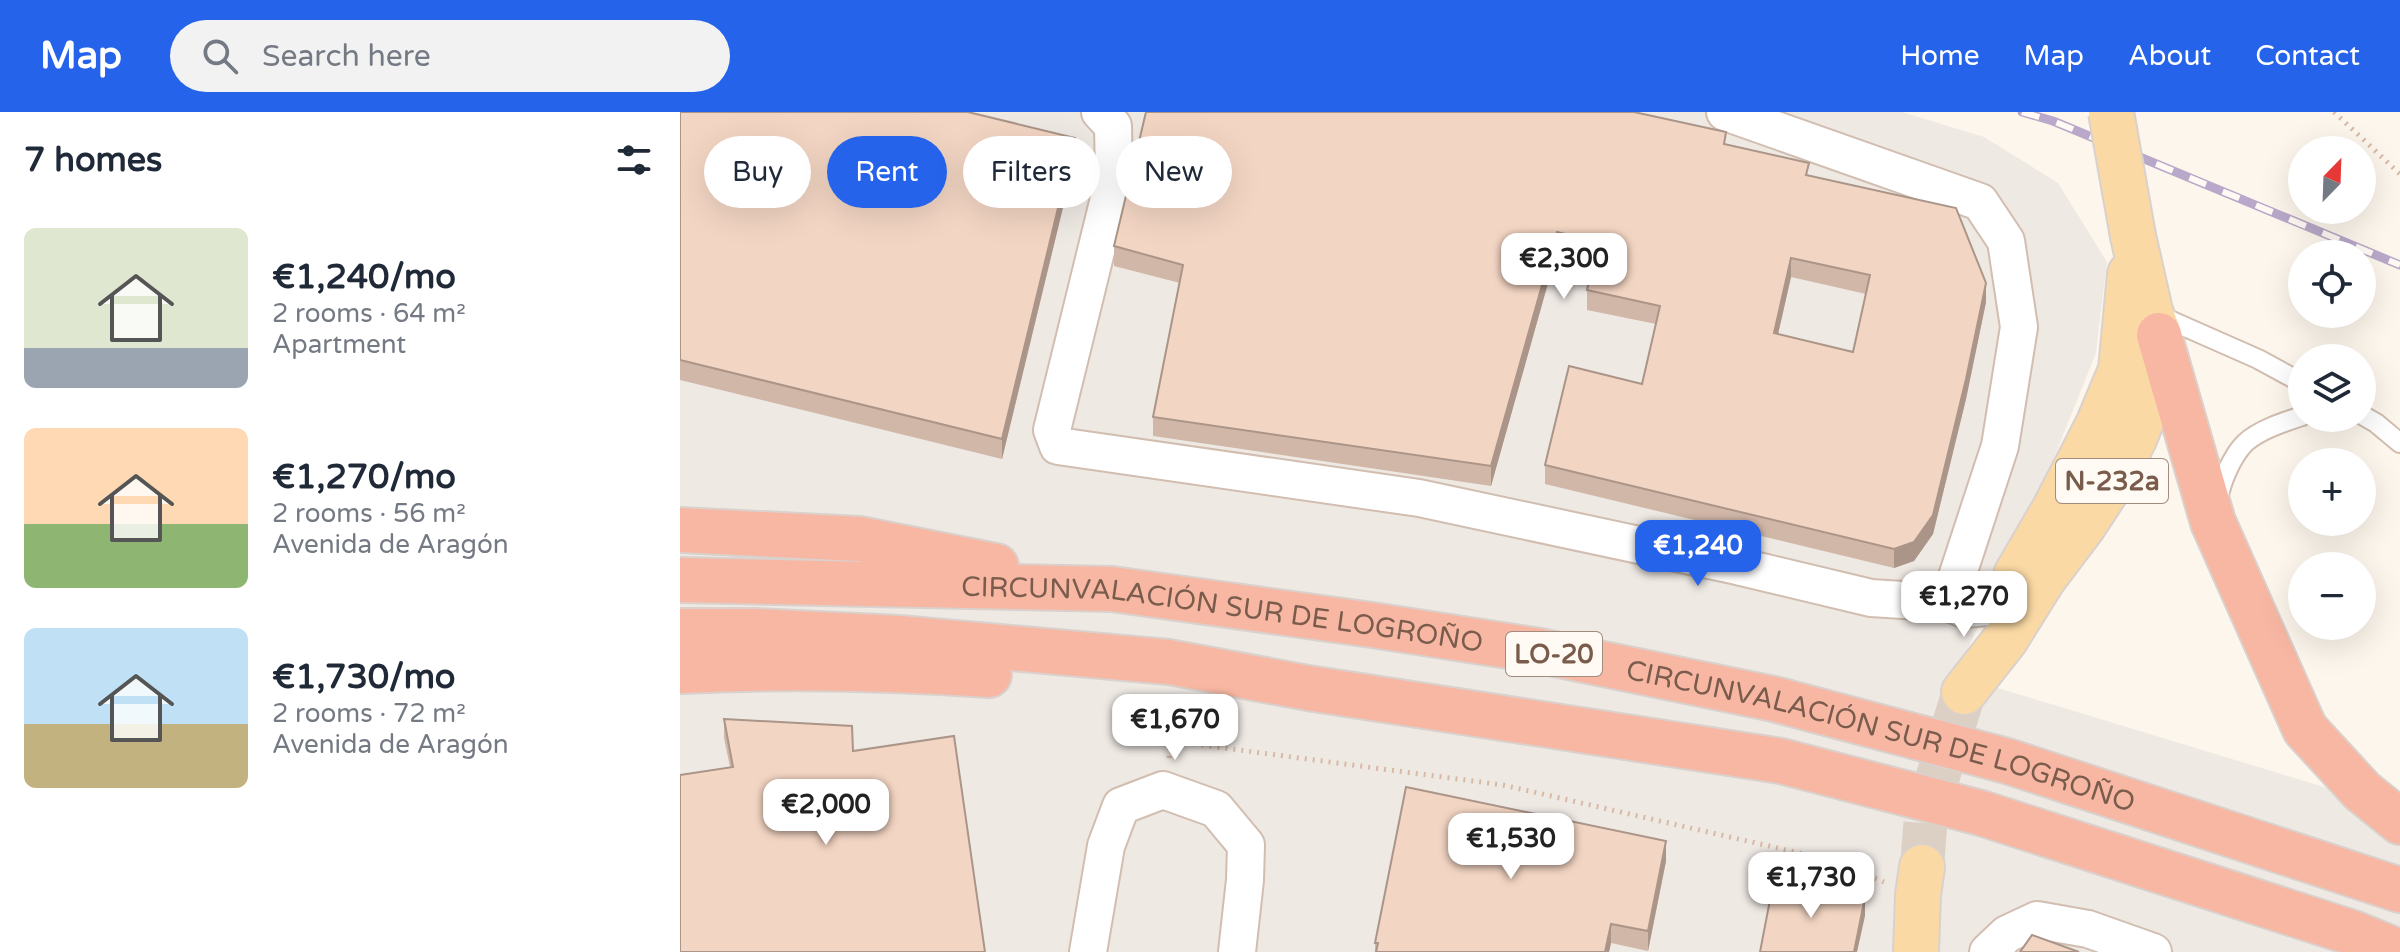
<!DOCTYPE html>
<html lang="en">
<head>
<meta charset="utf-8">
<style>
  body { margin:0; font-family:"Varela Round",sans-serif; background:#f2f2f3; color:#1f2937; height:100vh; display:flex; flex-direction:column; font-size:30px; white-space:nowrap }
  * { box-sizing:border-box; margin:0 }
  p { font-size:26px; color:#747a83 }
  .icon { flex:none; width:44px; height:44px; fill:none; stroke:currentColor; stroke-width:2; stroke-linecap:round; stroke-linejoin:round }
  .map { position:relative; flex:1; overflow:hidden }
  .drawer { display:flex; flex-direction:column; background:#fff; width:680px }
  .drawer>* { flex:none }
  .hud { position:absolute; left:24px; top:24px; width:760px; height:72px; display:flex; gap:16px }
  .needle { width:52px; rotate:23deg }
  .buttons { position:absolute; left:1608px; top:24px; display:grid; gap:16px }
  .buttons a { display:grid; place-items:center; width:88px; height:88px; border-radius:50%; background:#fff; box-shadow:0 8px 32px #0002; font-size:40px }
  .price { position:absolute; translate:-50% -68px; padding:0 18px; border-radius:16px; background:#fff; color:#222; font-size:26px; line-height:52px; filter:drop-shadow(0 2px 4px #0008) }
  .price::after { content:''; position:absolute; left:50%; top:48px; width:24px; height:18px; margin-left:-12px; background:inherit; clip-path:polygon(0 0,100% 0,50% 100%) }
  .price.on { background:#2563eb; color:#fff }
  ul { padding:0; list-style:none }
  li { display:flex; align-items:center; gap:24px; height:200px; padding:0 24px }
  li span { display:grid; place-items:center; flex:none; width:224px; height:160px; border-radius:12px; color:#555 }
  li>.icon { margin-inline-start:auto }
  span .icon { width:96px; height:96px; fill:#fffc; stroke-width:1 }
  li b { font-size:34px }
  h2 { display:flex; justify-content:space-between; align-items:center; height:96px; padding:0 24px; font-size:34px }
  .tag { padding:0 28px; border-radius:36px; background:#fff; box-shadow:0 8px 32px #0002; font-size:28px; line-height:72px }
  .tag.on { background:#2563eb; color:#fff }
  header { display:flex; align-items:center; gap:48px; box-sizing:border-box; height:112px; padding:0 40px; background:#2563eb; color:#fff }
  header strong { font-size:38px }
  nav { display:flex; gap:44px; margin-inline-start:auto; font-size:28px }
  .search { width:560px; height:72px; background:#f2f2f3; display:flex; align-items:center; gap:20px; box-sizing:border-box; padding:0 28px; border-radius:44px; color:#747a83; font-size:30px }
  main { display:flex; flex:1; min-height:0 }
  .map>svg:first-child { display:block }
</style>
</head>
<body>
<header>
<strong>Map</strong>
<div class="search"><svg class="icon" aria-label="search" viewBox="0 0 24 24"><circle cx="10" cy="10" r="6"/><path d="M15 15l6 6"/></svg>Search here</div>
<nav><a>Home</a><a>Map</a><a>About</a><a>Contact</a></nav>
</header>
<main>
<section class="drawer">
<h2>7 homes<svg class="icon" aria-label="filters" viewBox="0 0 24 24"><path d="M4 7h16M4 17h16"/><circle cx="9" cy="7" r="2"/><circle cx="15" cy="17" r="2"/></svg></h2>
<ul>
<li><span style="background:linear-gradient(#dfe7d0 75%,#9aa5b1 0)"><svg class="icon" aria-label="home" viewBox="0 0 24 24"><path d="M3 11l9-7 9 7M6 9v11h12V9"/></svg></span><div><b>€1,240/mo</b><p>2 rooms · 64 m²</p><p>Apartment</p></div></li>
<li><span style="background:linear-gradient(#ffd9b3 60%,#8fb573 0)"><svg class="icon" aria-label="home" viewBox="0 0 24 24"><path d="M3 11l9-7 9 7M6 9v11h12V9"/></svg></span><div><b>€1,270/mo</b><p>2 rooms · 56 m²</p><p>Avenida de Aragón</p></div></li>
<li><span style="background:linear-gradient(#bfe0f5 60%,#c2b280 0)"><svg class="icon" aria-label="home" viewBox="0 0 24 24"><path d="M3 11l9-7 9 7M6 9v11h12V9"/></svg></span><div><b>€1,730/mo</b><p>2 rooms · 72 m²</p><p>Avenida de Aragón</p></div></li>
</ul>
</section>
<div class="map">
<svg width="1720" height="840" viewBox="0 0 1720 840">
  <rect width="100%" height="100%" fill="#fdf6ec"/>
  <path fill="#efe9e4" d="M0,0H1222L1304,25L1378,71L1427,150L1416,241L1347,413L1275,563L1720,698V840H0Z"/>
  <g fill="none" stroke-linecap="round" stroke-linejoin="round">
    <path stroke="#dcd0c4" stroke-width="44" stroke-dasharray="44 22" stroke-linecap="butt" d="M1242,755L1246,703L1284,580"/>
    <g stroke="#d1beb0" stroke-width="22">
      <path id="service" d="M1476,202L1578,247L1622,271
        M1682,303L1696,311L1720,331
        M1538,388C1541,370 1552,344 1565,331C1579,318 1604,310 1622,304"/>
    </g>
    <g stroke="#d1beb0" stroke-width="40">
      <path id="minor" d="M420,0L433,14L434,66L372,318L378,334L739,386L1057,454L1191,486L1254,490L1269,480L1275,471L1320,334L1339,215L1326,129L1300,90L1045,0
        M1259,487L1284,497L1319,494
        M408,840L426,734L441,694L483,678L536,697L566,733L565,768L557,840
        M1308,840L1327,822L1357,808L1408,817L1473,840"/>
    </g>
    <g stroke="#dad1cd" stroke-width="48">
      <path id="primary" d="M1336,463L1374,398L1418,313L1441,258L1450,162
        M1284,580L1325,528L1363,467L1403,414L1430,373L1454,327L1469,290L1479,223L1470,199L1453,124
        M1236,840L1238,783L1242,755"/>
    </g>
    <g stroke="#dad1cd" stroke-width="48">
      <g id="motorway">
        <path d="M1479,223L1533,410L1625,617L1682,679L1720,710"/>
        <path d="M0,418L180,427L316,454"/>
        <path id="s1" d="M0,468L432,477L692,513L860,539L1094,587L1327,649L1720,778"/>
        <path d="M0,519H75L219,526L489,550L628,576L1101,649L1301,701L1673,821L1719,840"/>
        <path d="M0,559C104,554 206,556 309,563"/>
      </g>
    </g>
    <path stroke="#d9b8a5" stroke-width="5" stroke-dasharray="2 6" stroke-linecap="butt" d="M1654,0L1720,62
      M489,646L491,629L823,673L1150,748L1204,770"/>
    <use href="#service" stroke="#fff" stroke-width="18"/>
    <use href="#minor" stroke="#fff" stroke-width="36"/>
    <use href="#primary" stroke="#fbd9a5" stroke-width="44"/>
    <use href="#motorway" stroke="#f7b7a3" stroke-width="44"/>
    <g stroke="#b9a8c9" stroke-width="9">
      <path id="rail" d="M1342,0L1373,9L1720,153"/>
    </g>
    <use href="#rail" stroke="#fffaf3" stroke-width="6" stroke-dasharray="18" stroke-linecap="butt"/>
    <g stroke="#dad1cd" stroke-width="48" stroke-linecap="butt">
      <path id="primary-bridge" d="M1431,0L1453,124"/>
    </g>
    <use href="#primary-bridge" stroke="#fbd9a5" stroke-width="44"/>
  </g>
  <path fill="#d1b7a8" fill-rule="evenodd" d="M0,0L395,46L322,347L0,268Z
    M1046,32L1129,63L1306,190L1286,287L1253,422L1234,449L1214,456L865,372V353L962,272L976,212L907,198V178L914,149L877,139L811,374L473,324V305L500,171L434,154V134ZM1111,165L1186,182L1173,240L1098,222Z
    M44,607L173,639L50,655L44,626Z
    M986,749L968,839L931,831L929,840H695V831Z"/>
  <path fill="#aa9588" d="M395,26V46L322,347V327Z
    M877,120V139L811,374V354Z
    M1111,146V165L1094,240V221Z
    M1306,171V190L1286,287L1253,422L1234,449L1214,456V437Z
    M986,729V749L968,839V819Z
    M1185,785V804L1177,840H1174Z
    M931,812V831L929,840H925Z"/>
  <path fill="#f3d5c3" stroke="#aa9588" stroke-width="2" fill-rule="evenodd" d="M0,0H288L395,26L322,327L0,248Z
    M466,0H954L1046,20L1044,32L1129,51L1126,63L1276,96L1306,171L1286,267L1253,403L1234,430L1214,437L865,353L889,254L962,272L980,194L907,178L918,130L877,120L811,354L473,305L503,153L434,134ZM1111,146L1190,163L1173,240L1094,221Z
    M44,607L172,614L173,639L274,624L305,840H0V663L53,655Z
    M726,675L986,729L968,819L931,812L925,840H696L698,831H695Z
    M1094,767L1185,785L1174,840H1080Z
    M1352,823L1399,840H1340Z"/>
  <g text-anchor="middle" stroke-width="7" stroke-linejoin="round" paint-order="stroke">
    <g fill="#fffaf3" stroke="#a28b7f" stroke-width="2">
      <rect x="1376" y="347" width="112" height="44" rx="6"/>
      <rect x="826" y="520" width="96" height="44" rx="6"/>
    </g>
    <g font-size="26" font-weight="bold" fill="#7a5c4d">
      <text x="1432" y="378">N-232a</text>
      <text x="874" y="551">LO-20</text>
    </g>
    <g font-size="28" fill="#7a5c4d" stroke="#fffaf3">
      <text dy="10" stroke="none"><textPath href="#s1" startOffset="544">CIRCUNVALACIÓN SUR DE LOGROÑO</textPath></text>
      <text dy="10" stroke="none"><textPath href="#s1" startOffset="1216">CIRCUNVALACIÓN SUR DE LOGROÑO</textPath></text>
    </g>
  </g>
</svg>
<div class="buttons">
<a><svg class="needle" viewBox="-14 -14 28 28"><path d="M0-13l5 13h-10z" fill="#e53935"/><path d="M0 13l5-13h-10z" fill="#747a83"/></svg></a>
<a><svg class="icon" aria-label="locate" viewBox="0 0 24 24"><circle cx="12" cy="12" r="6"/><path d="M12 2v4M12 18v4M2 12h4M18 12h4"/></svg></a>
<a><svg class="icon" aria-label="layers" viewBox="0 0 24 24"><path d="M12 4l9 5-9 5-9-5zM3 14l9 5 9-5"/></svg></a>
<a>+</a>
<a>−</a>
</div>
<b class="price" style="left:884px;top:189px">€2,300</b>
<b class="price on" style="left:1018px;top:476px">€1,240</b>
<b class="price" style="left:1284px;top:527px">€1,270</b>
<b class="price" style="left:495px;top:650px">€1,670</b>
<b class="price" style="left:146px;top:735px">€2,000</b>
<b class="price" style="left:831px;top:769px">€1,530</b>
<b class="price" style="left:1131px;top:808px">€1,730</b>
<div class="hud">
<a class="tag">Buy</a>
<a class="tag on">Rent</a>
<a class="tag">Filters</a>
<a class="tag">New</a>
</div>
</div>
</main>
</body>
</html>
